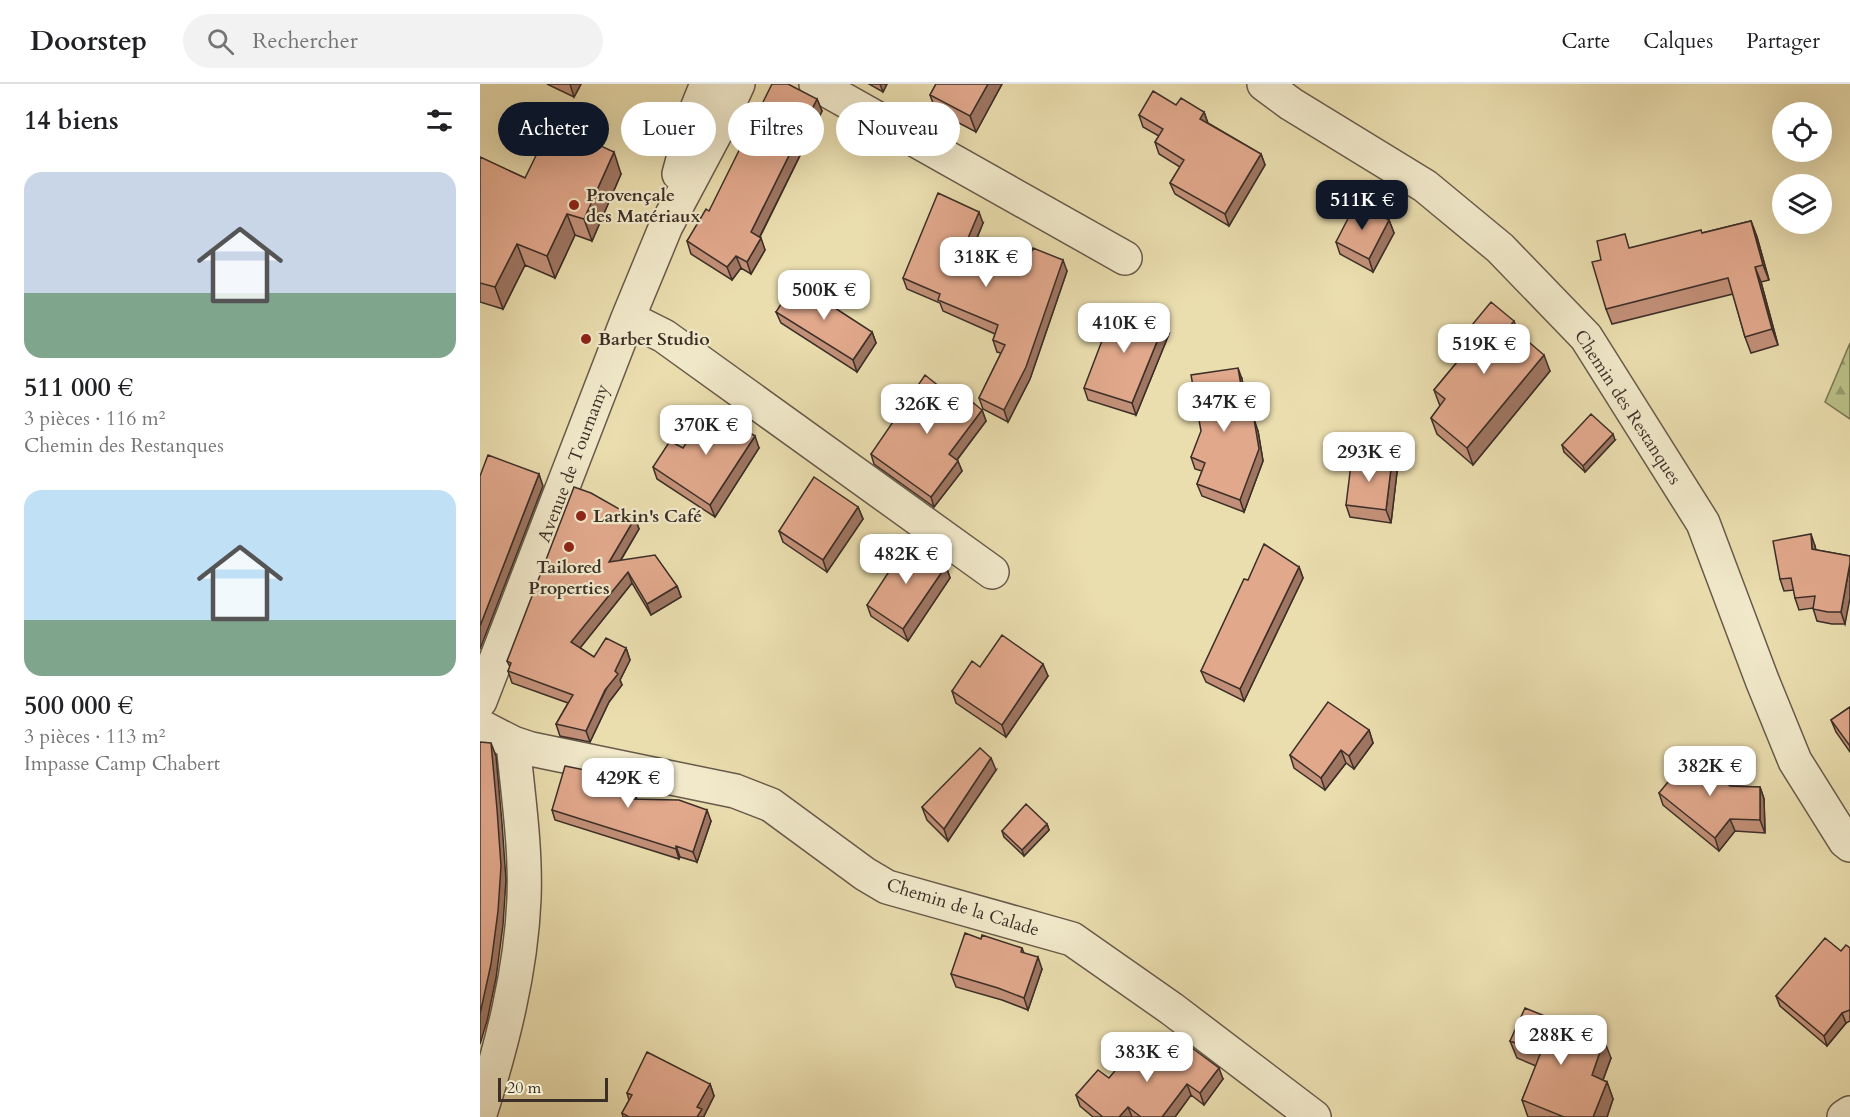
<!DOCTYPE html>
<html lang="fr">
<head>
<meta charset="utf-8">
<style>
  body { margin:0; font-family:Cardo,serif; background:#f2f2f2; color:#202124; height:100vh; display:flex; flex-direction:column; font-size:22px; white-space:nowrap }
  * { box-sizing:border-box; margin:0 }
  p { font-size:20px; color:#757577 }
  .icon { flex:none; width:33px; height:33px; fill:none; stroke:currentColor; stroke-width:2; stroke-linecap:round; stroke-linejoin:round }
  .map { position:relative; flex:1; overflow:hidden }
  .details { display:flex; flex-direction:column; background:#fff; width:480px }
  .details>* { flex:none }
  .hud { position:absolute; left:18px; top:18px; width:570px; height:54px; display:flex; gap:12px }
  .controls { position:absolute; left:1292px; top:18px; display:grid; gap:12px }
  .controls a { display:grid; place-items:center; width:60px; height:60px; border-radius:50%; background:#fff; box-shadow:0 6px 24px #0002; font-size:30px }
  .scale { position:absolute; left:18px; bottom:15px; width:110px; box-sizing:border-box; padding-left:6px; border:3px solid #3c2f28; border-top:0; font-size:16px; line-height:21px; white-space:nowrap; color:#3c2f28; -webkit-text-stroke:4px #f1e9ca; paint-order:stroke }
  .price { position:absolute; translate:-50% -51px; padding:0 14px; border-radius:12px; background:#fff; color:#222; font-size:20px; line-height:39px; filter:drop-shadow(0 2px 3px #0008) }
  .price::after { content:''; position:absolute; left:50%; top:36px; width:18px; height:14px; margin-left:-9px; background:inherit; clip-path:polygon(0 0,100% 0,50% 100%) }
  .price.current { background:#111827; color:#fff }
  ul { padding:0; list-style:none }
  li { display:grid; align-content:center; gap:12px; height:318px; padding:0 24px }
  li span { display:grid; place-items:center; height:186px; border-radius:18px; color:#555 }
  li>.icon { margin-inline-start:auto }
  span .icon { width:108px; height:108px; fill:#fffc; stroke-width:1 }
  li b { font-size:26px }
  h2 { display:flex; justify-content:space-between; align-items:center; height:72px; padding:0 24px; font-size:26px }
  .chip { padding:0 21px; border-radius:27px; background:#fff; box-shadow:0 6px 24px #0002; font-size:21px; line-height:54px }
  .chip.current { background:#111827; color:#fff }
  header { display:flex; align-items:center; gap:36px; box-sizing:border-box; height:84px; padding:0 30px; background:#fff; border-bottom:2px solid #e0e0e0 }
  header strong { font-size:28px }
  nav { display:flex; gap:33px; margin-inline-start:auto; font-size:21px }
  .search { width:420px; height:54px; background:#f2f2f2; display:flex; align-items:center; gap:15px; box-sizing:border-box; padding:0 21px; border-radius:33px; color:#757577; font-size:22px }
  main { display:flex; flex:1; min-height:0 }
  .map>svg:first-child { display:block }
</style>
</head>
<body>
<header>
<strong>Doorstep</strong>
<div class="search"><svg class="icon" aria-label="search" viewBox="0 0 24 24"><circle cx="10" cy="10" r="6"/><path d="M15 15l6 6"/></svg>Rechercher</div>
<nav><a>Carte</a><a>Calques</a><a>Partager</a></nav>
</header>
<main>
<section class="details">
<h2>14 biens<svg class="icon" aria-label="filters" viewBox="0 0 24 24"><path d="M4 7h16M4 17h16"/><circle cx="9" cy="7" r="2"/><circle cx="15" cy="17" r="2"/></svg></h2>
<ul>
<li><span style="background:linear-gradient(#c9d6e8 65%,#7fa58c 0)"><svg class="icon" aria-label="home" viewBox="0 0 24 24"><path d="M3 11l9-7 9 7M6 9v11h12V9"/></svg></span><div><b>511 000 €</b><p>3 pièces · 116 m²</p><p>Chemin des Restanques</p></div></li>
<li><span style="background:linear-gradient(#bfe0f5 70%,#7fa58c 0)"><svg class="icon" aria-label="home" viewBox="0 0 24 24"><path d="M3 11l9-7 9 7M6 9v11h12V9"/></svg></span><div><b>500 000 €</b><p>3 pièces · 113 m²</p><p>Impasse Camp Chabert</p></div></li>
</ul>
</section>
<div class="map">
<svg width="1370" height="1033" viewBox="0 0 1370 1033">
  <defs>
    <pattern id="forest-firs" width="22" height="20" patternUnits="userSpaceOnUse" patternTransform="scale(1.5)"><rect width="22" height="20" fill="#bac088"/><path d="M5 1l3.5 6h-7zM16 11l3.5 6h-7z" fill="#989c6f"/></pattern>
  </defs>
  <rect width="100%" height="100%" fill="#eaddae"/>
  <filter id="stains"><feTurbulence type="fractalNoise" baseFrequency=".00333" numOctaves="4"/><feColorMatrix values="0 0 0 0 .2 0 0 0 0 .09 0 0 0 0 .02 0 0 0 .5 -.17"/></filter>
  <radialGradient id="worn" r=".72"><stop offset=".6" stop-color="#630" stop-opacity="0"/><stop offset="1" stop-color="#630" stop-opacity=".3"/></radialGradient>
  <path fill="url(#forest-firs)" stroke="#7b7858" stroke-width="1.5" d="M1370,259V335L1345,318Z"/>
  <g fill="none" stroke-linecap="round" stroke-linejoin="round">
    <g stroke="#685a4a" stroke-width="36">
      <path id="minor" d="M336,0L645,174
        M784,0L811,20L945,102L1020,164L1106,253L1223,439L1282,596L1315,677L1365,757L1370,761
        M199,90L216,27L227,0
        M148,234L184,252L512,488
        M0,617L148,234L186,142L236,48L258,0
        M0,642L33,659C38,711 46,763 44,815C41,888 22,961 0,1030
        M33,659L51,665L255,707L291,721L385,790L407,803L592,855L692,925L834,1033
        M1364,1033L1370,1029"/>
    </g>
    <use href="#minor" stroke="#f1e9ca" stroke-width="33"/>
  </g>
  <path fill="#c29078" stroke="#3c2f28" stroke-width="1.5" d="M67,0H101L94,13Z
    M389,0H407L403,8Z
    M456,0H522L496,48L456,27L450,11Z
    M337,15L342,27L280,153L285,166L271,190L261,184L252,196L211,170L207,157L229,127Z
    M696,21L724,28L728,39L781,70L785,81L749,142L695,110L690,99L700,83L679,70L675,58L679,52L663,43L659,31Z
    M0,73L45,94L141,90L112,157L95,151L75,194L45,181L23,225L0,218Z
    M909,136L914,149L893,188L860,170L856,158Z
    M1271,137L1277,153L1289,196L1281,198L1298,261L1271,269L1265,253L1253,210L1132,240L1126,225L1150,164L1222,149Z
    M503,139L496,157L547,179L587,187L550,295L528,338L503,325L499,314L521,269L517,268L513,256L515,250L463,227L460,219L427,205L423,194Z
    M296,228L392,248L396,259L377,288L301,239Z
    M1038,249L1070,287L993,381L957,350L951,334L960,322L954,306L983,271L978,258Z
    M689,250L656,331L608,316L604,304Z
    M762,295L769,336L778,347L783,377L764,428L722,412L717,400L722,387L715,385L711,373Z
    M460,303L502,326L506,337L477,376L482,387L454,423L394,380L391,370Z
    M1135,356L1105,388L1084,368L1082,361Z
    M203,364H279L235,433L177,395L173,383Z
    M917,388L911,439L870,433L866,421Z
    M378,423L383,435L347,488L303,458L299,447Z
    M155,434L159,445L141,476L197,502L201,513L171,531L152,499L100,564L114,573L146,564L150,576L140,596L142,601L129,618L110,658L80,652L76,640L88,619L32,599L28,587L30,583L27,577Z
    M1335,462L1336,466L1370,472L1365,540H1352L1337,537L1333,524L1319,526L1315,514L1314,506L1304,507L1300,495Z
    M466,482L470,494L428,557L391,532L387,521Z
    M819,483L823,494L764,617L726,598L721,587Z
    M500,583L568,592L526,653L476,619L472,607Z
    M1370,623V668L1356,648L1351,636Z
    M889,646L893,659L874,685L866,679L845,706L814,684L810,671Z
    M516,686L468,757L447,736L442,723Z
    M1250,702L1280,703L1284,715L1285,749L1255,747L1239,767L1183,721L1179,709Z
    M159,706L156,715L231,737L217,778L200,773L199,775L75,736L72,726Z
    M567,740L569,746L544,772L524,753L522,747Z
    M501,855L542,864L544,869L562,885L548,926L522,916L476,903L471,890Z
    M1370,864V937L1366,939L1347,962L1300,922L1296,912L1361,867Z
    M1030,957L1131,974L1123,996L1127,998L1133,1015L1127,1033H1048L1042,1016L1056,982L1037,974Z
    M665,965L695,979L743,995L724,1021L711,1011L695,1033H613L600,1022L596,1011L629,994L658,967Z
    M230,1000L234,1012L224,1032V1033H143L142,1029L149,1016L147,1009Z"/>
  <path fill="#9e7662" stroke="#3c2f28" stroke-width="1.5" d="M90,0H101L94,13Z
    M400,0H407L403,8Z
    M508,0H522L496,48L490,32Z
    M337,15L342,27L276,160L271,148Z
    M724,28L728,40L720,35Z
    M134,68L141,90L112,157L104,135Z
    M781,70L785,81L749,142L745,130Z
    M499,128L503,139L492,165L488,154Z
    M87,130L95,151L75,194L67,172Z
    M909,136L914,149L893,188L889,175Z
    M1271,137L1277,153L1289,196L1283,181Z
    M281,154L285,166L271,190L267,178Z
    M37,160L45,181L23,225L15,203Z
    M256,172L261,184L252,196L247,183Z
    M583,176L587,187L550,295L528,338L524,326Z
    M1275,183L1281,198L1298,261L1292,245Z
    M1034,237L1040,254L1030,242Z
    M685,238L689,250L656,331L652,319Z
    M392,248L396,259L377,288L373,276Z
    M1064,271L1070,287L993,381L987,364Z
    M758,284L762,295L771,348L767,336Z
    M502,326L506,337L473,381L469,370Z
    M774,335L778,347L783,377L764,428L760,416Z
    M1133,350L1135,356L1105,388L1103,382Z
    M275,352L279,364L235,433L230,421Z
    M912,376L917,388L911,439L906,426Z
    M478,377L482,387L454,423L451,413Z
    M59,390L63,402L0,565V542Z
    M378,423L383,435L347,488L343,476Z
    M155,434L159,445L133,489L129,478Z
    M1331,450L1335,462L1337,477L1332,465Z
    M1370,479V514L1365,540L1361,528Z
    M466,482L470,494L428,557L423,545Z
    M819,483L823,494L764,617L760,605Z
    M148,488L152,499L96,569L91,558Z
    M197,502L201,513L171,531L167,520Z
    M146,564L150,576L140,596L142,601L129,618L110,658L106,647Z
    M563,580L568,592L526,653L522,641Z
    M889,646L893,659L874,685L869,672Z
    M11,659L16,672L22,739L26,796L23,841L16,894L7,937L0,960V930Z
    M861,666L866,679L845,706L841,694Z
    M511,674L516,686L468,757L464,745Z
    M155,696L159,706L152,725L149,715Z
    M1280,703L1284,715L1285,749L1280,736Z
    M227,726L231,737L217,778L213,768Z
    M1250,735L1255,747L1239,767L1235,754Z
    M567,740L569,746L544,772L542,766Z
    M196,762L200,773L199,775L196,765Z
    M558,873L562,885L548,926L544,914Z
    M1362,929L1366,939L1347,962L1344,952Z
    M1124,956L1131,974L1118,1009L1112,991Z
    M739,984L743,995L724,1021L720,1009Z
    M1127,998L1133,1015L1127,1033H1113Z
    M230,1000L234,1012L224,1032V1033H217V1023Z
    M707,1000L711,1011L695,1033H682Z
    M648,1023L652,1033H639Z"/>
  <path fill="#e1a88c" stroke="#3c2f28" stroke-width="1.5" d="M292,0H308L337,15L271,148L281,154L267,178L256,172L247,183L207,157L226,125L229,127Z
    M456,0H508L490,32L450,11Z
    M673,7L696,21L701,14L724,28L720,35L781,70L745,130L690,99L704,76L675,58L683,45L659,31Z
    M72,39L134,68L104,135L87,130L67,172L37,160L15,203L0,199V73L45,94Z
    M458,109L499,128L488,154L547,179L553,164L583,176L546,283L524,326L499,314L525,261L513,256L518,241L458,216L460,210L423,194Z
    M876,119L909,136L889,175L856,158Z
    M1271,137L1283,181L1275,183L1292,245L1265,253L1248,194L1126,225L1112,178L1121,176L1117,157L1145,150L1149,164L1221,146L1222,149Z
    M315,198L392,248L373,276L296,228Z
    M1011,218L1034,237L1030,242L1064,271L987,364L951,334L965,315L954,306L987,266L978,258Z
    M636,220L685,238L652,319L604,304Z
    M758,284L767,336L774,335L779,365L760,416L717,400L725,379L711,373L721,347L711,291Z
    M445,291L460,303L473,302L502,326L469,370L478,377L451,413L391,370Z
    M230,323L275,352L230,421L173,383L190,357L203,364Z
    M1111,330L1133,350L1103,382L1082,361Z
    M8,371L59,390L0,542V392Z
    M872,372L912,376L906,426L866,421Z
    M334,393L378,423L343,476L299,447Z
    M94,403L111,409L155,434L129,478L175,471L197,502L167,520L148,488L91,558L114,573L126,554L146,564L135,587L138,590L125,606L106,647L76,640L93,611L28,587L31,579L27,577Z
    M1331,450L1332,465L1370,472V479L1361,528H1348L1333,525L1335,512L1315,514L1311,494L1300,495L1293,457Z
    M429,457L466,482L423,545L387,521Z
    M784,460L819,483L760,605L721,587L764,495L768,496Z
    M522,551L563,580L522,641L472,607L492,577L500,583Z
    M848,618L889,646L869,672L861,666L841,694L810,671Z
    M1370,623V662L1351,636Z
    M0,658L11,659L17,725L21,782L18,827L11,880L0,930Z
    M500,664L511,674L464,745L442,723Z
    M1211,670L1250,702L1280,703V736L1250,735L1235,754L1179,709Z
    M85,682L155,696L149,715L199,716L227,726L213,768L196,762V765L72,726Z
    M546,720L567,740L542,766L522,747Z
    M485,849L501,855L502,851L542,864L541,868L558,873L544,914L518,904L471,890Z
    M1345,854L1361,867L1366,861L1370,864V926L1362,929L1344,952L1296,912Z
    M1045,924L1124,956L1112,991L1127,998L1113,1033H1084L1042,1016L1061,968L1030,957Z
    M669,960L695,979L708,961L739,984L720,1009L707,1000L682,1033H661L648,1023L639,1033H623L596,1011L618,986L629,994L654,964L658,967L661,963L665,965Z
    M167,968L230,1000L217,1023L222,1025L217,1033H149L142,1029L152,1011L147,1009Z"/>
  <g fill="#8f2418" stroke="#f1e9ca" stroke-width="2">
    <circle cx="94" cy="121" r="6"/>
    <circle cx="106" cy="255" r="6"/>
    <circle cx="101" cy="432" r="6"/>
    <circle cx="89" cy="463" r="6"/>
  </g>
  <g text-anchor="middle" stroke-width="4.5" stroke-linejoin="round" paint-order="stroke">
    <g font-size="18" font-weight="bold" fill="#3c2f28" stroke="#f1e9ca" text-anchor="start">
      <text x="106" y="117">Provençale<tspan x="106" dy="21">des Matériaux</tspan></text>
      <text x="118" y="261">Barber Studio</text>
      <text x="113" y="438">Larkin's Café</text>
      <text x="89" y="489" text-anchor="middle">Tailored<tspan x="89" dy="21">Properties</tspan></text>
    </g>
    <g font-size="18" fill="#3c2f28" stroke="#f1e9ca">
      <text transform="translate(1148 323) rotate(57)" y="6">Chemin des Restanques</text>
      <text transform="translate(93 379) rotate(-69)" y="6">Avenue de Tournamy</text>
      <text transform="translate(483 823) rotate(17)" y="6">Chemin de la Calade</text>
    </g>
  </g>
  <rect width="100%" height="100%" filter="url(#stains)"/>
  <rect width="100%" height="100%" fill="url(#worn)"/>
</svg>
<div class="controls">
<a><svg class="icon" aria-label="locate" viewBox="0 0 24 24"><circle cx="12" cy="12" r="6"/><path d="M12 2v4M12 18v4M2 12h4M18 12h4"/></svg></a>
<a><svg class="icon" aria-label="layers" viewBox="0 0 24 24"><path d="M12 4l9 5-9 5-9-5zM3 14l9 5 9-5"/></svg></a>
</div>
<div class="scale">20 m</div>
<b class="price current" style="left:882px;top:147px">511K €</b>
<b class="price" style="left:506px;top:204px">318K €</b>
<b class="price" style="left:344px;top:237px">500K €</b>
<b class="price" style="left:644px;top:270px">410K €</b>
<b class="price" style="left:1004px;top:291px">519K €</b>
<b class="price" style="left:744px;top:349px">347K €</b>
<b class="price" style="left:447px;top:351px">326K €</b>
<b class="price" style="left:226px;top:372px">370K €</b>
<b class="price" style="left:889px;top:399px">293K €</b>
<b class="price" style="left:426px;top:501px">482K €</b>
<b class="price" style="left:1230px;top:713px">382K €</b>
<b class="price" style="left:148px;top:725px">429K €</b>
<b class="price" style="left:1081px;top:982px">288K €</b>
<b class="price" style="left:667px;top:999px">383K €</b>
<div class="hud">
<a class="chip current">Acheter</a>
<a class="chip">Louer</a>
<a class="chip">Filtres</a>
<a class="chip">Nouveau</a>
</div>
</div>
</main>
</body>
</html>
